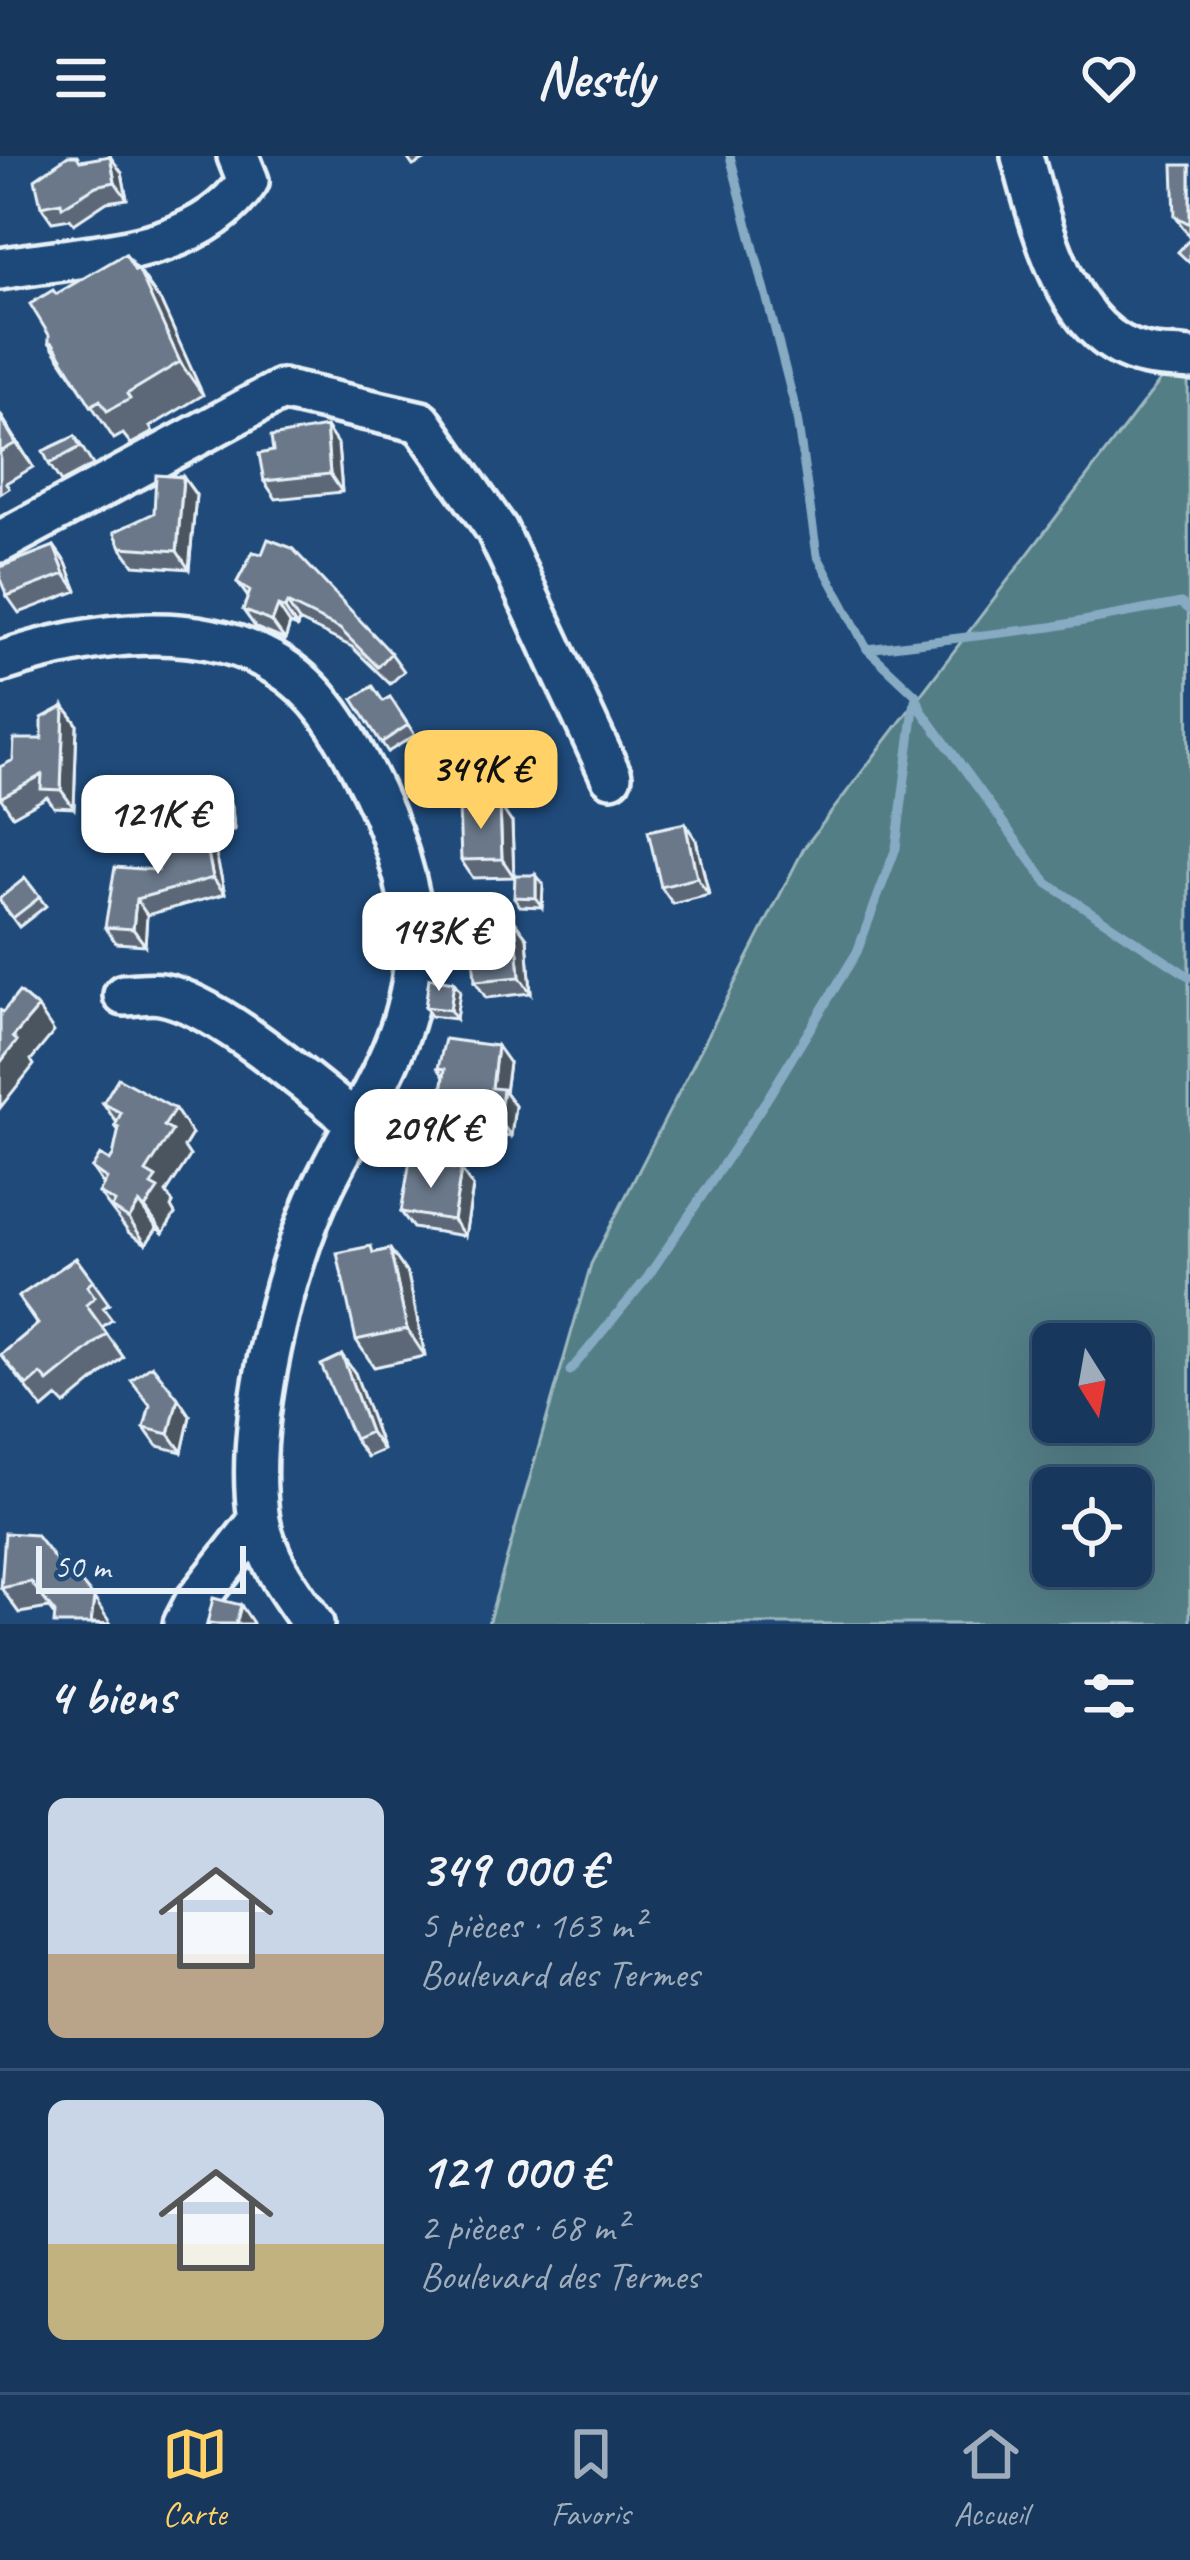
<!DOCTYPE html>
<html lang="fr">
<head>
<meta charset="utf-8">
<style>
  body { margin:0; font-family:Caveat,sans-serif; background:#244365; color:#f1f3f6; height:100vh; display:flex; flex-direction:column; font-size:45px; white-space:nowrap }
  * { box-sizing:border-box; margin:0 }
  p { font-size:39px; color:#9eacbb }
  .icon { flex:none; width:66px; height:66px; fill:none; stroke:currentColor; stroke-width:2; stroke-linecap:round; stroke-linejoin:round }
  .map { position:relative; height:1468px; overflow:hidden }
  .sheet { display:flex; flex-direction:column; background:#17385c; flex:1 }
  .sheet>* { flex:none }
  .needle { width:78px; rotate:169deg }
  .tools { position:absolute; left:1032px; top:1167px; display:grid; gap:24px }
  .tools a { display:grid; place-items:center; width:120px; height:120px; border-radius:18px; background:#17385c; box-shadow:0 12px 48px #0002,0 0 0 3px #365272; font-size:60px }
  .scale { position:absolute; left:36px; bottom:30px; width:210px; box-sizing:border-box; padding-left:12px; border:6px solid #e8f1f8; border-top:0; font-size:33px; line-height:42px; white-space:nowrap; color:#e8f1f8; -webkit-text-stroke:9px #1f4a7a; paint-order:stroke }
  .price { position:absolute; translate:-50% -102px; padding:0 27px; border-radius:24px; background:#fff; color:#222; font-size:39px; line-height:78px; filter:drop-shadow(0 3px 6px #0008) }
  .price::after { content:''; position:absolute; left:50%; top:72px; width:36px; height:27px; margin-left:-18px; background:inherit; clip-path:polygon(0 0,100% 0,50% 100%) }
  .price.active { background:#ffd166; color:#111 }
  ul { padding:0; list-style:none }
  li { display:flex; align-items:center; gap:36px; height:300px; padding:0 48px }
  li+li { border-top:3px solid #365272 }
  li span { display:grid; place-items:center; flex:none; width:336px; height:240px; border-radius:18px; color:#555 }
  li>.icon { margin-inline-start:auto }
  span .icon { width:144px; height:144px; fill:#fffc; stroke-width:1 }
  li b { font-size:51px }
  h2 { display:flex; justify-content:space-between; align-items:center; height:144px; padding:0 48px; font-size:51px }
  header { display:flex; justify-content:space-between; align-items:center; height:156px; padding:0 48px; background:#17385c; font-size:54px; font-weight:800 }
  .menu { display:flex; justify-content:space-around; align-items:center; height:168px; border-top:3px solid #365272; background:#17385c; font-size:33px; color:#9eacbb }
  .menu a { display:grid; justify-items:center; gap:6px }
  .menu .active { color:#ffd166 }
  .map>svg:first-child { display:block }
</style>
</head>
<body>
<header><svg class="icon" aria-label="menu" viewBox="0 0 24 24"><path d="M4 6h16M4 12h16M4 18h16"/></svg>Nestly<svg class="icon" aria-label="heart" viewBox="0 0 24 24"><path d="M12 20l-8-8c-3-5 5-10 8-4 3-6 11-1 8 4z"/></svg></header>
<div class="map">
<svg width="1190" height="1468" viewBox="0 0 1190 1468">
  <rect width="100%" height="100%" fill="#1f4a7a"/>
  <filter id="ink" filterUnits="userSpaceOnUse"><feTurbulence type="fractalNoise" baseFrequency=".00833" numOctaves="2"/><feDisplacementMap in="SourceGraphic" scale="24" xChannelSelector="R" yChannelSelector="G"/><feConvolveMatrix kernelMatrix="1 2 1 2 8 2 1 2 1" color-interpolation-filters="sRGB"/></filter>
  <g filter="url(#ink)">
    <path fill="#537e86" stroke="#9eb8bf" stroke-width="3" fill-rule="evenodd" d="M1188,188L1190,1468H488L591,1108L804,692ZM1053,1188H1131V1266H1053ZM1053,1332H1131V1410H1053Z"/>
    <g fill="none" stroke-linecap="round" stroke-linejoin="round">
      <path stroke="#86abc3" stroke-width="9" d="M730,0L796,255L817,399L867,493L916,539L922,555L1047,727L1190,821
        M867,493L1051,471L1181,447L1190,454
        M570,1215L647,1122L767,943L857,796L896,692L915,544"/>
      <g stroke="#e8f1f8" stroke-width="48">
        <path id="minor" d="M1022,0C1040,65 1065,180 1143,198C1158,202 1175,201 1190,203
          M0,113C84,97 196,103 248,25L238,0
          M0,386L281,234L421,266L497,374L611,620
          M0,506C88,477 200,459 282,512C326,540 351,590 373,635C398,687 418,753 414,811C408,890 358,958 324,1028C283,1112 244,1271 259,1364C266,1404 290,1436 313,1468
          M124,839C135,839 150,836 161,838C217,848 310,930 356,966
          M184,1468L196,1445L259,1365"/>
      </g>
      <use href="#minor" stroke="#1f4a7a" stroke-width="39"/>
    </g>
    <path fill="#5c6777" stroke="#e8f1f8" stroke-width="3" d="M406,0H432L413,10Z
      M80,5L122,17L127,43L107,46L74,68L70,63L52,66L41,50Z
      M1190,9V81L1175,60Z
      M138,113L161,146L203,239L150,271L153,276L131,288L123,278L114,283L49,186L56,138Z
      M0,258L33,311L6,327L9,332L0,338Z
      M75,280L93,309L61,326L49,308Z
      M338,289L342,336L276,343L264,325Z
      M183,321L196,339L189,413L134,409L121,391L154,357Z
      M54,390L66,407L77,435L19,457L7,440Z
      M253,396L391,497L404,515L390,528L352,491L299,465L297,471L290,468L285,484L256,472L243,454L248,441L237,426Z
      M390,541L415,579L388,596L353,543L383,545Z
      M64,550L77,568L74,652L54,651L47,641L13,660L0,641Z
      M225,642L232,651L234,674L212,677L206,668Z
      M512,667L514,721L473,722L461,704Z
      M696,684L709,739L673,748L661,731Z
      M215,694L225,738L147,759L145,789L116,787L105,771L157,714Z
      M536,719L543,728L542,751L520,750L514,741Z
      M25,722L46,750L19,771L0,745Z
      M515,766L527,782L531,837L486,842L475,825Z
      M460,835L456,863L431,860L425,851Z
      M509,907L505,936L515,950L511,980L499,979L498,991L450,985L438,968L444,921L438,912Z
      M103,947L175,953L192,978L184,991L190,1000L166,1037L173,1047L171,1051L175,1058L163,1077L157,1072L146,1088L129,1077L99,1037L104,1029L92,1012L110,1005L113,1000L119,975L115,970L117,967Z
      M461,1014L473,1031L465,1080L413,1072L401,1056Z
      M390,1093L408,1119L425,1200L374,1211L356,1184L376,1096Z
      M76,1102L109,1148L103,1152L112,1164L102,1171L123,1201L65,1249L57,1241L43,1253L1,1199L37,1169L18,1141Z
      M355,1217L383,1294L367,1301L354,1283Z
      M190,1260L182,1296L157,1290L144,1272Z
      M60,1410L55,1460L49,1452L19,1457L1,1432Z"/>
    <path fill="#4b5461" stroke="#e8f1f8" stroke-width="3" d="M110,0L122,17L127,43L115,26Z
      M125,98L161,146L203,239L180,206Z
      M0,258L33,311L16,287Z
      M326,271L338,289L342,336L330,318Z
      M183,321L196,339L189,413L177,395Z
      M54,390L66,407L77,435L65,418Z
      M287,447L299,465L297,471L285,453Z
      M278,450L290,468L285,484L272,466Z
      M64,550L77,568L74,652L61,634Z
      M225,642L232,651L234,674L228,665Z
      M500,649L512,667L514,721L502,703Z
      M685,667L696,684L709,739L697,722Z
      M204,677L215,694L225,738L213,722Z
      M536,719L543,728L542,751L536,742Z
      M136,743L147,759L145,789L133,773Z
      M515,766L527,782L531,837L520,821Z
      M454,826L460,835L456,863L450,854Z
      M38,852L54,876L31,904L34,909L0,952V907L13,881Z
      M497,890L509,907L505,936L515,950L511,980L499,964L492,932Z
      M175,953L192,978L184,991L190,1000L166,1037L173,1047L171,1051L175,1058L163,1077L145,1052L151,1029L146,1016L164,970Z
      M488,962L499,979L498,991L486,975Z
      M461,1014L473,1031L465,1080L453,1064Z
      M139,1047L157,1072L146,1088L129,1063Z
      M390,1093L408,1119L425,1200L407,1173Z
      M342,1199L355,1217L383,1294L370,1276Z
      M178,1242L190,1260L182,1296L169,1278Z
      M94,1442L111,1468L91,1467Z
      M241,1449L253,1467V1468H236Z"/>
    <path fill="#6b788a" stroke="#e8f1f8" stroke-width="3" d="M68,0H77L80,5L110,0L115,26L96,30L62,51L61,46L41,50L35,23Z
      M1173,9H1190V68L1175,60Z
      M1190,83V107L1178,96Z
      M125,98L135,115L138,113L180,206L127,238L130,243L107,255L100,244L91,250L53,187L49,186V179L30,148L53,134L56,138Z
      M0,261L16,287L0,296Z
      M326,271L330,318L264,325L259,298L273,295L271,281Z
      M75,280L80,291L49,308L43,295Z
      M156,319L183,321L177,395L121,391L114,376L154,357Z
      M268,383L292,392L391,497L378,511L340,473L287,447L285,453L278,450L272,466L243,454L250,435L237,426L253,396L262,398Z
      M54,390L65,418L7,440L0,423V411Z
      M373,530L383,545L390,541L408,569L381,587L353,543Z
      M64,550L61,634L41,633L42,619L0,642V611L13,604L14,583H42V562Z
      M225,642L228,665L206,668L204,646Z
      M500,649L502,703L461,704L459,650Z
      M685,667L697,722L661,731L648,675Z
      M204,677L213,722L136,743L133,773L105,771L115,711L157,714L152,691Z
      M515,719H536V742L514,741Z
      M25,722L40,741L13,762L0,745V742Z
      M515,766L520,821L475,825L471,769Z
      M429,822L454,826L450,854L425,851Z
      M19,836L38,852L13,881L17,885L0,907V854L3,856Z
      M445,883L497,890L492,932L503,933L499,964L488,962L486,975L438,968L445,913L438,912Z
      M118,922L175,953L164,970L172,975L146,1016L156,1022L151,1029L158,1033L145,1052L139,1047L129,1063L112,1052L115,1046L99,1037L107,1023L92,1012L100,999L110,1005L113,1000L119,972L115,970L121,957L103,947Z
      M410,1005L461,1014L453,1064L401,1056Z
      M371,1090L373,1097L390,1093L407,1173L356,1184L337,1097Z
      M76,1102L93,1125L87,1130L95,1141L86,1149L107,1178L48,1226L41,1218L27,1230L1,1199L38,1168L18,1141Z
      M342,1199L370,1276L354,1283L321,1209Z
      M152,1209L178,1242L169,1278L144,1272L150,1249L131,1224Z
      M5,1377L36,1379L60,1410L64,1406L94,1442L91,1467L106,1468H54L55,1457L31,1426L1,1432Z
      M213,1442L241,1449L236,1468H207Z"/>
  </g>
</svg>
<div class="tools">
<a><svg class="needle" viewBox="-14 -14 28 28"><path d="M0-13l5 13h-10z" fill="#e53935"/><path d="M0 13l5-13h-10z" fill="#9eacbb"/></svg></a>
<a><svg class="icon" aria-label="locate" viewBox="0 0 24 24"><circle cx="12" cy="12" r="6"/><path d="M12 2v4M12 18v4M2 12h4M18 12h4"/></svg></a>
</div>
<div class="scale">50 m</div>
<b class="price active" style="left:481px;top:676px">349K €</b>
<b class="price" style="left:158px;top:721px">121K €</b>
<b class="price" style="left:439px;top:838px">143K €</b>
<b class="price" style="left:431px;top:1035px">209K €</b>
</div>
<section class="sheet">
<h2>4 biens<svg class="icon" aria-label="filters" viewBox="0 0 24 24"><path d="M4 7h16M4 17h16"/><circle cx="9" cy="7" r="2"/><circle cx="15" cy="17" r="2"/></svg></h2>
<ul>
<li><span style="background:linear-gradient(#c9d6e8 65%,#b9a48a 0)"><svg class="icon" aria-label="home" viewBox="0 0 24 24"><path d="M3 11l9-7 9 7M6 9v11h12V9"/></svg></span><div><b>349 000 €</b><p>5 pièces · 163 m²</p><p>Boulevard des Termes</p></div></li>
<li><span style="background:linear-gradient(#c9d6e8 60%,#c2b280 0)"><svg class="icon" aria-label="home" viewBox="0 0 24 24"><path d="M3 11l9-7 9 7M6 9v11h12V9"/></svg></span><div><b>121 000 €</b><p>2 pièces · 68 m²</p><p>Boulevard des Termes</p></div></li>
</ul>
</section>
<nav class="menu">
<a class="active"><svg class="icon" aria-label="map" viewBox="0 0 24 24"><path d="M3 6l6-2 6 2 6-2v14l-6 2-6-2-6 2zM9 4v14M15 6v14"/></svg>Carte</a>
<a><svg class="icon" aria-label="saved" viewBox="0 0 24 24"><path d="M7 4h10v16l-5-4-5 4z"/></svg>Favoris</a>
<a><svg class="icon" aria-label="home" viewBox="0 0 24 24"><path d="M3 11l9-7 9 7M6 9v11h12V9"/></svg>Accueil</a>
</nav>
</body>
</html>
